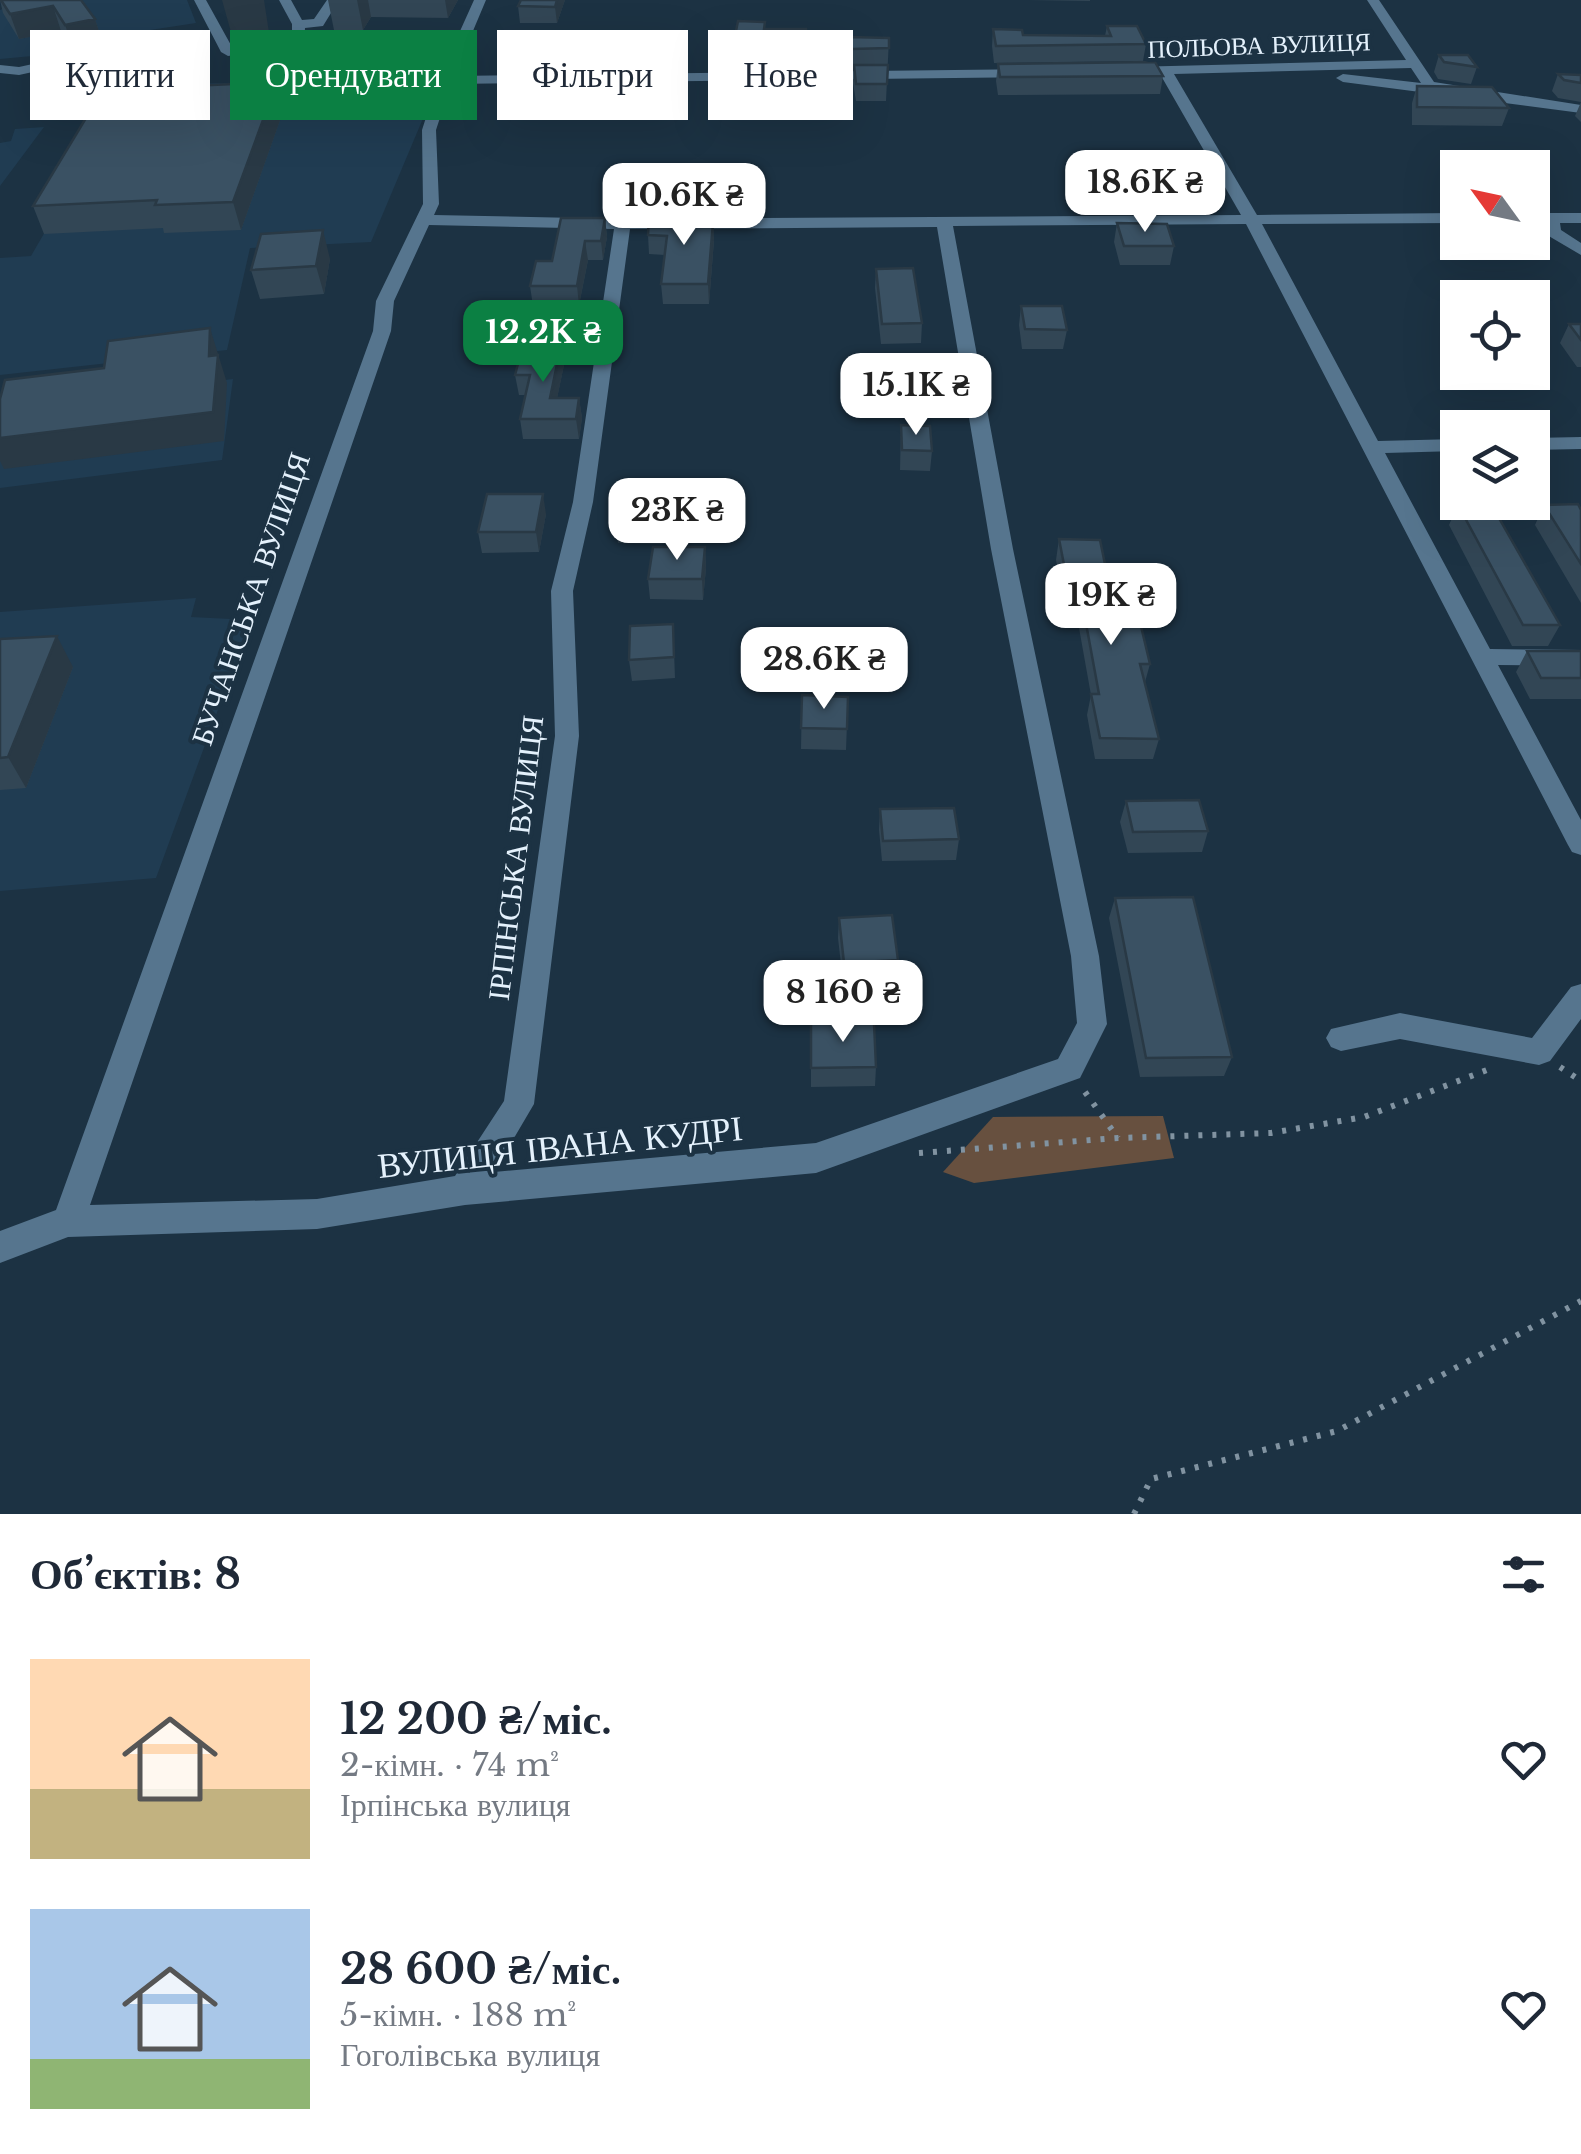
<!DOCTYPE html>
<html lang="uk">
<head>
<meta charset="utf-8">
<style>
  body { margin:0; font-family:"Libre Baskerville",serif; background:#f6f6f7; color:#1f2937; height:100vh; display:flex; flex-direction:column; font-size:38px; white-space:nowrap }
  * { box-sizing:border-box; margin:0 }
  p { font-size:32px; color:#747a83 }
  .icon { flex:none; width:55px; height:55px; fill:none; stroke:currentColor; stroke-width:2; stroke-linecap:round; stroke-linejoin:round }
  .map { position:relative; height:1514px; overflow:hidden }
  .drawer { display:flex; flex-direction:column; background:#fff; flex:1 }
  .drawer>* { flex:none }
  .banner { position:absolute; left:30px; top:30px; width:1000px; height:90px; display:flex; gap:20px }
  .needle { width:65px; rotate:303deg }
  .controls { position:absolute; left:1440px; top:150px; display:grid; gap:20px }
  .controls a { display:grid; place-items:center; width:110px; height:110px; border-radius:0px; background:#fff; box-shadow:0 10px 40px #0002; font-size:50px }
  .price { position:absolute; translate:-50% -85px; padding:0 22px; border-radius:20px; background:#fff; color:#222; font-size:32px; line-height:65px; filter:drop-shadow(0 2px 5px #0008) }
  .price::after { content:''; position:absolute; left:50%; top:60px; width:30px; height:22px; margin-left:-15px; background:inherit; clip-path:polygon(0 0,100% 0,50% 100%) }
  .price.current { background:#0b8043; color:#fff }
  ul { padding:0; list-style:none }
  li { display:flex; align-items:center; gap:30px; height:250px; padding:0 30px }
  li span { display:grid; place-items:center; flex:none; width:280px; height:200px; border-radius:0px; color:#555 }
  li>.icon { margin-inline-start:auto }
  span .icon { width:120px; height:120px; fill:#fffc; stroke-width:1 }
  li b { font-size:42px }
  h2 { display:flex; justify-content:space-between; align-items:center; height:120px; padding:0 30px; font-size:42px }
  .chip { padding:0 35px; border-radius:0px; background:#fff; box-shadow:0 10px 40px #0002; font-size:35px; line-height:90px }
  .chip.current { background:#0b8043; color:#fff }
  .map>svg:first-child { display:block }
</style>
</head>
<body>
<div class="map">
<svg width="1581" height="1514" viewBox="0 0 1581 1514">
  <rect width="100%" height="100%" fill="#1c3243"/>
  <path fill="#203c52" d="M30,0H187L196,23L137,32L151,54L76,52L0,59V10Z
    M440,78L371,242L250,248L227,350L0,375V258L31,256L130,85Z
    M44,127L0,186V143L11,141L15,129Z
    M233,379L222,460L0,488V406Z
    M196,598L191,617L251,620L156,878L0,891V612Z"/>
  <path fill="#67503f" d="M1163,1116L1174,1158L974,1183L943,1172L993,1117Z"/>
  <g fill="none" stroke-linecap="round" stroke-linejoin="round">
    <path stroke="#8193a1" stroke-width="6" stroke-dasharray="4 10" stroke-linecap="butt" d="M1560,1067L1581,1081
      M1085,1092L1118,1138
      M919,1153L1118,1138L1271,1133L1364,1117L1487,1070
      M1134,1514L1151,1479L1337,1431L1581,1301"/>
    <path fill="#56758e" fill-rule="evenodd" d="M194,0H206L232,47L292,40V24L279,0H291L302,20L314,19L327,0H339L323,26L305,28L304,46L228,56L221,52Z
      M474,0H486L454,76L1030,69L1037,73L1030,77L451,84L436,130L439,204L434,215L623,219L1241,215L1160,74L1130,75L1123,71L1130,67L1406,60L1367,0H1379L1434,82L1581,105V113L1343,82L1336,78L1343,74L1421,83L1411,68L1174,74L1257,215L1458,213V223L1262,224L1378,441L1458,439V451L1385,453L1490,649L1581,650V666L1498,665L1581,820V855L1572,852L1568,845L1246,224L953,226L1013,549L1099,956L1107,1024L1080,1078L816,1173L465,1205L317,1229L68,1237L0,1263V1231L56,1210L373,331L376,301L423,204L422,130L438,80ZM429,225L614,229L573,502L551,591L555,736L504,1101L455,1176L317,1199L90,1205L391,331L394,301ZM937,227L991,549L1071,956L1077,1023L1058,1059L816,1143L494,1172L534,1104L579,736L573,591L593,502L630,229Z
      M83,53L139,57L146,61L139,65L83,61L19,75L0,73V65L19,67Z
      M1532,213H1581V223H1560L1561,230L1581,243V255L1547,235L1544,223H1532Z
      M1581,437V449L1532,450V438Z
      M1581,984V1019L1550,1061L1539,1065L1400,1039L1341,1051L1331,1047L1326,1038L1331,1029L1400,1013L1532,1038L1571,987Z"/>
  </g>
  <path fill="#324655" d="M0,0H81L95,19L103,44L74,50L61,31L19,39L3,13Z
    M328,0H458L448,18L371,17L363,30H334Z
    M521,0H565L557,23H520L518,6Z
    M1028,0H1090V1Z
    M1107,26L1146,44L1143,61L994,63L992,46L993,29L1023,35L1105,36Z
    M765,29L807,49L808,96L737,100L738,63H734L733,46Z
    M850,37L889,38L886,101H856L853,83L854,66H851L850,54Z
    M586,42L627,52L628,68L641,99L642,116L603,120L594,86L593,70H590L588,59Z
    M1439,55L1477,67L1471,84L1438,79L1434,72Z
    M998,64L1163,76L1160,94L998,95L996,81Z
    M1558,74L1581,75V122L1575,116L1581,102L1558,98L1552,91Z
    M277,82L284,109L241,230L164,233L163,228L44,234L33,206L200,86Z
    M1417,86L1509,108L1502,126L1412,125V103Z
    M649,196H690L689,220L713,222L714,240L709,304H663L661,284L665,255L649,254L648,235L651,214Z
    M605,218L607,237L603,260H588L579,305L533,306L530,286L552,261Z
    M1117,223L1174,246L1170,265H1120L1114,242Z
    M330,259L324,294L260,299L251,270Z
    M876,269L922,323L921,343L881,344L875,288Z
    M1021,306L1067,330L1063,349H1022L1019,325Z
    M1569,324H1581V367H1577L1560,343Z
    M564,365L557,398H579L582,418L579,439H523L520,419L525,395H519L515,375Z
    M901,425L932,451L930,471L900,470Z
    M1458,505L1560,625L1548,646H1512L1449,525Z
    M1544,505L1581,510V603L1535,525Z
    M546,514L539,552L482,553L478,532Z
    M673,514L669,544L618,543L616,522Z
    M1059,539L1117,622L1150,664L1145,682L1159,739L1153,759H1095L1087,715L1091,695L1074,600H1063L1056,560Z
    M705,547L706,568L703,600L650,599L648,579Z
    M673,624L675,678L632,681L629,660Z
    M0,639L73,667L26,788L0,790Z
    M1527,651H1581V699H1530L1516,672Z
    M802,695L848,697L846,750L801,749Z
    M1126,801L1208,831L1202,852L1128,853L1120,822Z
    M880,809L959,839L956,860L882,861L879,830Z
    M1115,898L1232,1057L1224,1076L1140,1077L1109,918Z
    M839,918L898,960L896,979L843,982L838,938Z
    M811,1023L876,1067L875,1086L811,1087Z"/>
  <path fill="#293945" d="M222,0H264L270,39L234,43Z
    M357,0H368L371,17L363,30Z
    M445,0H458L448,18Z
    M557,0H565L557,23L555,7Z
    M53,6L61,31L19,39L10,14Z
    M95,19L103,44L74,50L65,25Z
    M277,82L284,109L241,230L233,202Z
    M605,218L607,237L603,260L601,241Z
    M713,222L714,240L709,304L708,284Z
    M323,230L330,259L324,294L316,266Z
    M585,241L588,260L579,305L577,286Z
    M210,328L227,383L224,441L4,469L0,461V438L209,356Z
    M561,345L564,365L553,418L550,398Z
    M579,398L582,418L579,439L576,419Z
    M671,493L673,514L669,544L667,523Z
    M543,494L546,514L539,552L536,532Z
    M705,547L706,568L703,600L702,579Z
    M57,636L73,667L26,788L8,757Z"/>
  <path fill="#3a5163" stroke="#293945" stroke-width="2.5" d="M1,0H81L95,19L65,25L53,6L10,14Z
    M521,0H557L555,7L518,6Z
    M738,21L765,22L764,29H806L807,49L737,50V46H733Z
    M1107,26H1137L1146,44L996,46L993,29L1022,30L1023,35L1111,36Z
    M850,37L889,38V48L852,49Z
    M586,42H624L627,52L589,53Z
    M1439,55H1468L1477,67L1444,62Z
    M1155,62L1163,76L1000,77L998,64Z
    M854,65H888L887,84H856Z
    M807,66L808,79L737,82V67Z
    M632,68L641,99L601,102L593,69Z
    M1558,74L1581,75V83L1564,80Z
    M197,76L192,86L277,82L233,202L155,205L157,200L33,206L110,78Z
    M1417,86L1492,87L1509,108L1417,107Z
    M650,177L689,178V196H649Z
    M649,214H689V220L713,222L708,284H661L667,236L648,235Z
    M561,218H605L601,241H585L577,286H530L536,261H552Z
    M1117,223L1167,224L1174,246H1124Z
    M323,230L316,266L251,270L261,234Z
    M913,268L922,323L882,324L876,269Z
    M1021,306H1062L1067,330L1025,329Z
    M1569,324H1581V340Z
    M210,328L209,356L218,355L213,412L0,438V399L5,380L104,368L108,341Z
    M523,345H561L550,398H579L576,419H520L530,375H515Z
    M901,425L930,426L932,451L902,450Z
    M621,493H671L667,523L616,522Z
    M487,494H543L536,532H478Z
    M1491,504L1560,625H1523L1458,505Z
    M1578,504L1581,510V564L1544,505Z
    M1059,539L1100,540L1117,622H1140L1150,664H1140L1159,739L1100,738L1091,694H1099L1078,580H1067Z
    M653,547H705L702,579H648Z
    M673,624L674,657L629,660L630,626Z
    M57,636L8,757L0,758V639Z
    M1527,651H1581V678H1541Z
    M802,695L848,697L847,729L801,728Z
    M1199,800L1208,831L1133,832L1126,801Z
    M954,808L959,839L883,841L880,809Z
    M1193,897L1232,1057L1146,1058L1115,898Z
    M892,915L898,960L844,963L839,918Z
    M811,1023H874L876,1067L811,1068Z"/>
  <g text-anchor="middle" stroke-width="8" stroke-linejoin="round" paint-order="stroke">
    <g font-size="25" fill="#e4f1fc" stroke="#1c3243">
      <text transform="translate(1259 45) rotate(-2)" y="9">ПОЛЬОВА ВУЛИЦЯ</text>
    </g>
    <g font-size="30" fill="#e4f1fc" stroke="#1c3243">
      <text transform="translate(251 599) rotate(-71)" y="10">БУЧАНСЬКА ВУЛИЦЯ</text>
      <text transform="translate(516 858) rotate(-83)" y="10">ІРПІНСЬКА ВУЛИЦЯ</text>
    </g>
    <g font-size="35" fill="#e4f1fc" stroke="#1c3243">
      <text transform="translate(560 1147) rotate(-6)" y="12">ВУЛИЦЯ ІВАНА КУДРІ</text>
    </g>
  </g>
</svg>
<div class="controls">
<a><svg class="needle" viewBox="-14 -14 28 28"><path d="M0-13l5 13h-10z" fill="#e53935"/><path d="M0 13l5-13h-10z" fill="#747a83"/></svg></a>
<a><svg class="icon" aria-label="locate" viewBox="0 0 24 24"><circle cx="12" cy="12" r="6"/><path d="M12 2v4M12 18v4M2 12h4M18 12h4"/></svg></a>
<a><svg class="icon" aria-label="layers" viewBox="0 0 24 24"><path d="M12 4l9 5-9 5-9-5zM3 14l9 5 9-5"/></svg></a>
</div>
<b class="price" style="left:1145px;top:235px">18.6K ₴</b>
<b class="price" style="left:684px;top:248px">10.6K ₴</b>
<b class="price current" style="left:543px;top:385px">12.2K ₴</b>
<b class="price" style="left:916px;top:438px">15.1K ₴</b>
<b class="price" style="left:677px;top:563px">23K ₴</b>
<b class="price" style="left:1111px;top:648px">19K ₴</b>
<b class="price" style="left:824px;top:712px">28.6K ₴</b>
<b class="price" style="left:843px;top:1045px">8 160 ₴</b>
<div class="banner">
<a class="chip">Купити</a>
<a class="chip current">Орендувати</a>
<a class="chip">Фільтри</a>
<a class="chip">Нове</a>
</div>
</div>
<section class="drawer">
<h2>Об’єктів: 8<svg class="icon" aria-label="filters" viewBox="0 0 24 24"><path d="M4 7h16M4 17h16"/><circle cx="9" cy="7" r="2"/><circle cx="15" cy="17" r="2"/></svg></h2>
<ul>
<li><span style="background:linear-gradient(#ffd9b3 65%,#c2b280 0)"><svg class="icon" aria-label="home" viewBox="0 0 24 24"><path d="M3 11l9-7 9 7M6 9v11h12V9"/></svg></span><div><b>12 200 ₴/міс.</b><p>2-кімн. · 74 m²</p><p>Ірпінська вулиця</p></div><svg class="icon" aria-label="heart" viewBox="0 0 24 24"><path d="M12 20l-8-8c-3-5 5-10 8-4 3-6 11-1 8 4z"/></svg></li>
<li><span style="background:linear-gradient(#a9c7e8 75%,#8fb573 0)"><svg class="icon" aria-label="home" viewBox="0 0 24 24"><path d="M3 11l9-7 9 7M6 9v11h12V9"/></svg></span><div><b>28 600 ₴/міс.</b><p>5-кімн. · 188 m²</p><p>Гоголівська вулиця</p></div><svg class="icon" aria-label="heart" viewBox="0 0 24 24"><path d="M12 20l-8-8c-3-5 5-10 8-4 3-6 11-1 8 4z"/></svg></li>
</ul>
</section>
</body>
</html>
